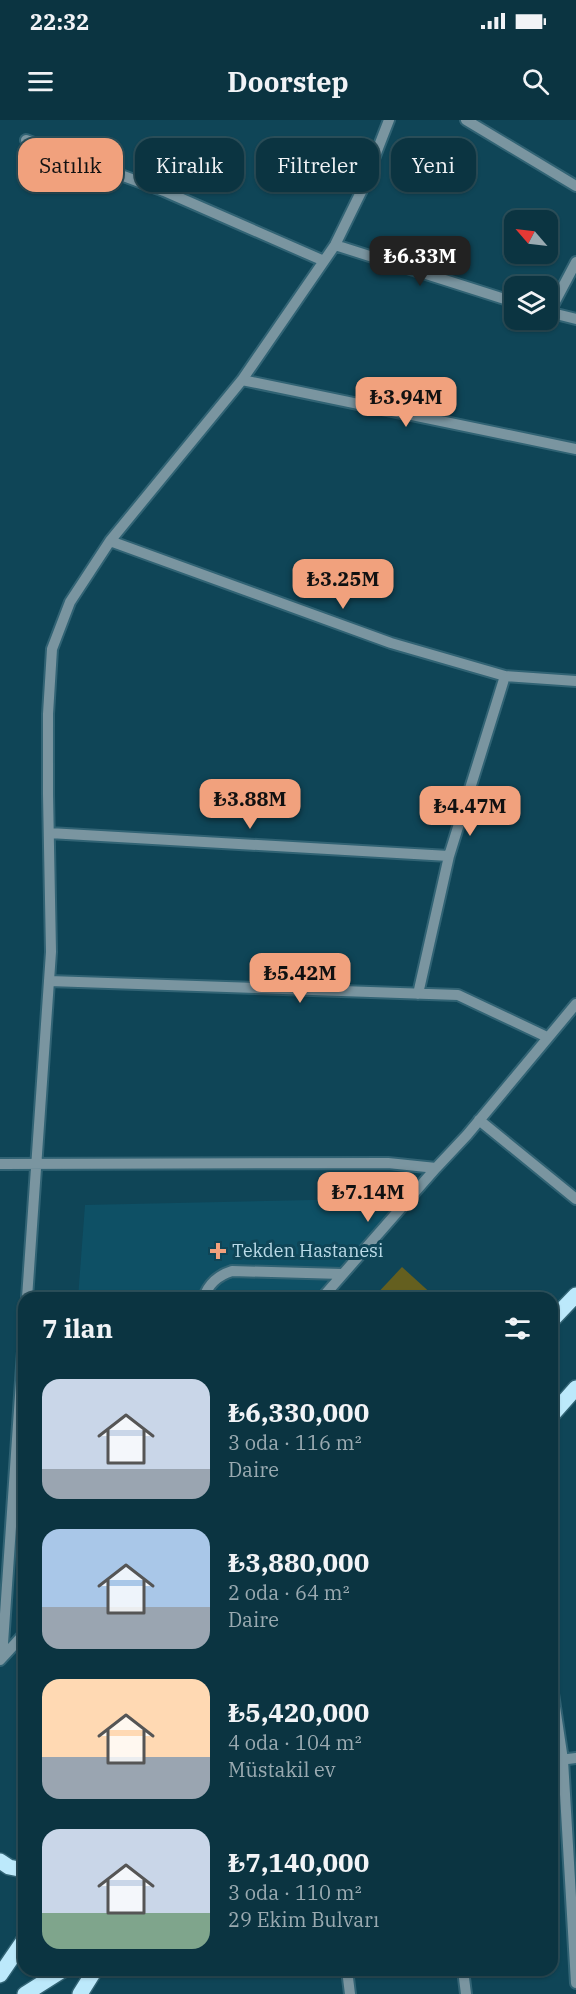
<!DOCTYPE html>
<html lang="tr">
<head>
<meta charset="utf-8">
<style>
  body { margin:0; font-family:"IBM Plex Serif",serif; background:#193f4c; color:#f1f3f6; height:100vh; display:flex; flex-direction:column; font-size:22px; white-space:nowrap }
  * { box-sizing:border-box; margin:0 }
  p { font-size:20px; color:#9aaab1 }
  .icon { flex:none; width:33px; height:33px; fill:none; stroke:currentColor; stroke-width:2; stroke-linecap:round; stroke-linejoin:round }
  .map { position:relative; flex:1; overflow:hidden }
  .sheet { position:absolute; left:18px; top:1172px; width:540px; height:684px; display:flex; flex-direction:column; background:#0b3441; border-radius:18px; box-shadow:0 2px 4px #0004,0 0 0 2px #2b4f5a }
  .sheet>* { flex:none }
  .guide { position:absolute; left:18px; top:18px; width:540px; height:54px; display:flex; gap:12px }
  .needle { width:39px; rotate:298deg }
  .buttons { position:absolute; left:504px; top:90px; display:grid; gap:12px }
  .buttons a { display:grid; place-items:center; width:54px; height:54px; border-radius:12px; background:#0b3441; box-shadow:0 2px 4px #0004,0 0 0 2px #2b4f5a; font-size:30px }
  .price { position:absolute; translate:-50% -51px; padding:0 14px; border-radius:12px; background:#f1a17d; color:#111; font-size:20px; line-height:39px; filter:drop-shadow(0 2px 3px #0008) }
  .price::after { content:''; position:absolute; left:50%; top:36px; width:18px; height:14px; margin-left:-9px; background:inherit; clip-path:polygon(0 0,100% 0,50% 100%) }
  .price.active { background:#222; color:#fff }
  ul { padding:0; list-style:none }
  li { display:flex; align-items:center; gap:18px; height:150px; padding:0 24px }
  li span { display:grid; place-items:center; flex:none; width:168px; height:120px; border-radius:18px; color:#555 }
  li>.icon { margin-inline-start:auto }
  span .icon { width:72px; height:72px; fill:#fffc; stroke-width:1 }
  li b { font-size:26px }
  h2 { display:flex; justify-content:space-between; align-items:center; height:72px; padding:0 24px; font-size:26px }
  .chip { padding:0 21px; border-radius:18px; background:#0b3441; box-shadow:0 2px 4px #0004,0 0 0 2px #2b4f5a; font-size:21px; line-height:54px }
  .chip.active { background:#f1a17d; color:#111 }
  .status { display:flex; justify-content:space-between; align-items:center; height:42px; padding:0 30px; background:#0b3441; direction:ltr }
  .status svg { height:16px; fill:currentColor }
  header { display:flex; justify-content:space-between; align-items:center; height:78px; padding:0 24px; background:#0b3441; font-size:27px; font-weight:700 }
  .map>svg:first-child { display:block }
</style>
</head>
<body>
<div class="status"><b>22:32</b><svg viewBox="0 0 49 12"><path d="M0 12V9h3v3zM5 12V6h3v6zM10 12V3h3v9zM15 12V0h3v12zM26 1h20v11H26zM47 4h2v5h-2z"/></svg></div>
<header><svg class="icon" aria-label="menu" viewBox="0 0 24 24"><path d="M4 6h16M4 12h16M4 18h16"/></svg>Doorstep<svg class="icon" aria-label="search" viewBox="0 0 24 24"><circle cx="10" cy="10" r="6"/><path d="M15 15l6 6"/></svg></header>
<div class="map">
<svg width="576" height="1874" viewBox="0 0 576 1874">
  <rect width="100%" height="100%" fill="#0f4557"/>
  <path fill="#0e5065" d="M403,1078L314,1177L78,1178L85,1085Z"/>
  <path fill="#645f1f" d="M402,1147L435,1177H374Z"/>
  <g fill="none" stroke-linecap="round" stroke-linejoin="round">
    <g stroke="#316374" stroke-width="14">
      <path id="minor" d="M466,0L576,66
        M26,20L164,71L324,141
        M335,125L514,182
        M548,192L576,199
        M549,193L576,142
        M242,260L576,329
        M110,421L391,523L505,556L576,561
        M49,713L449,736
        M49,861L458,875L547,917
        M418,874L449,736L505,556
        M479,1000L576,1079
        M0,1044L388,1043L436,1048L467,1015L576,884
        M27,1178L51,832L48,674V594L52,529L70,482L110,421L242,260L335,125L361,72L389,0
        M204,1178C208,1164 219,1155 232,1151L342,1154
        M322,1178L436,1048
        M2,1538L24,1217
        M0,1540L24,1514
        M552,1567L563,1640L576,1863
        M552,1641L576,1638
        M347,1850L350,1874
        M463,1850L466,1874"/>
    </g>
    <g stroke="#316374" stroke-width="18">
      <path id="major" d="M552,1200L576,1175
        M552,1295L576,1268
        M0,1741L9,1747L24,1750
        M0,1855L24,1820
        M25,1874L63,1850
        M80,1874L95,1850"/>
    </g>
    <use href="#minor" stroke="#7a95a0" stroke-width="10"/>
    <use href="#major" stroke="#bce9fb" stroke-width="15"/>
  </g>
  <path fill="#f1a17d" stroke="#0f4557" stroke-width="2" d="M215 1122h6v6h6v6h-6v6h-6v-6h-6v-6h6z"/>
  <g text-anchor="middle" stroke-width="6" stroke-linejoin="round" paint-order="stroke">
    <g font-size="18" fill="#badae7" stroke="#0f4557" text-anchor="start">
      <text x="232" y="1137">Tekden Hastanesi</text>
    </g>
  </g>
</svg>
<div class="buttons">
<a><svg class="needle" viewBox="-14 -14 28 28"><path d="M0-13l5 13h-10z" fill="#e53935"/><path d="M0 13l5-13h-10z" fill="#9aaab1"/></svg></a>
<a><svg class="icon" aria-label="layers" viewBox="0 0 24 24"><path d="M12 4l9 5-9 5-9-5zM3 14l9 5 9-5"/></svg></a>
</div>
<b class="price active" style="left:420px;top:167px">₺6.33M</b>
<b class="price" style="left:406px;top:308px">₺3.94M</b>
<b class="price" style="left:343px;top:490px">₺3.25M</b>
<b class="price" style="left:250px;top:710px">₺3.88M</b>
<b class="price" style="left:470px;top:717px">₺4.47M</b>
<b class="price" style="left:300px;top:884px">₺5.42M</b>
<b class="price" style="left:368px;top:1103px">₺7.14M</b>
<div class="guide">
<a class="chip active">Satılık</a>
<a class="chip">Kiralık</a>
<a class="chip">Filtreler</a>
<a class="chip">Yeni</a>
</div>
<section class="sheet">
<h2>7 ilan<svg class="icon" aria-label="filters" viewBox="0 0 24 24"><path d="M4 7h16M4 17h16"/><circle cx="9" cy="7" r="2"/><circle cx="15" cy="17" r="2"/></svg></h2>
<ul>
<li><span style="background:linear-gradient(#c9d6e8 75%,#9aa5b1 0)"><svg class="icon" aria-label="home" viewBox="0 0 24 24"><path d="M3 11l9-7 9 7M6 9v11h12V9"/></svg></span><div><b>₺6,330,000</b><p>3 oda · 116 m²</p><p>Daire</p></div></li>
<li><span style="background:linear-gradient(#a9c7e8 65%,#9aa5b1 0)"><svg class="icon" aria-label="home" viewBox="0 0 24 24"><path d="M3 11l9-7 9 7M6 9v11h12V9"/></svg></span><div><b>₺3,880,000</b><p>2 oda · 64 m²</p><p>Daire</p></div></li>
<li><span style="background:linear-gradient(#ffd9b3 65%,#9aa5b1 0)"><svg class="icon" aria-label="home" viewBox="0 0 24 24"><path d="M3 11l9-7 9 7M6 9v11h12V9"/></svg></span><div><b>₺5,420,000</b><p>4 oda · 104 m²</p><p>Müstakil ev</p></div></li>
<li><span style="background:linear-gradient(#c9d6e8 70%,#7fa58c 0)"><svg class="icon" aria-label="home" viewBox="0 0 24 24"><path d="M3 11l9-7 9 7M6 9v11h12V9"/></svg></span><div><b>₺7,140,000</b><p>3 oda · 110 m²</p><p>29 Ekim Bulvarı</p></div></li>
</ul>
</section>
</div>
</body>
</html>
